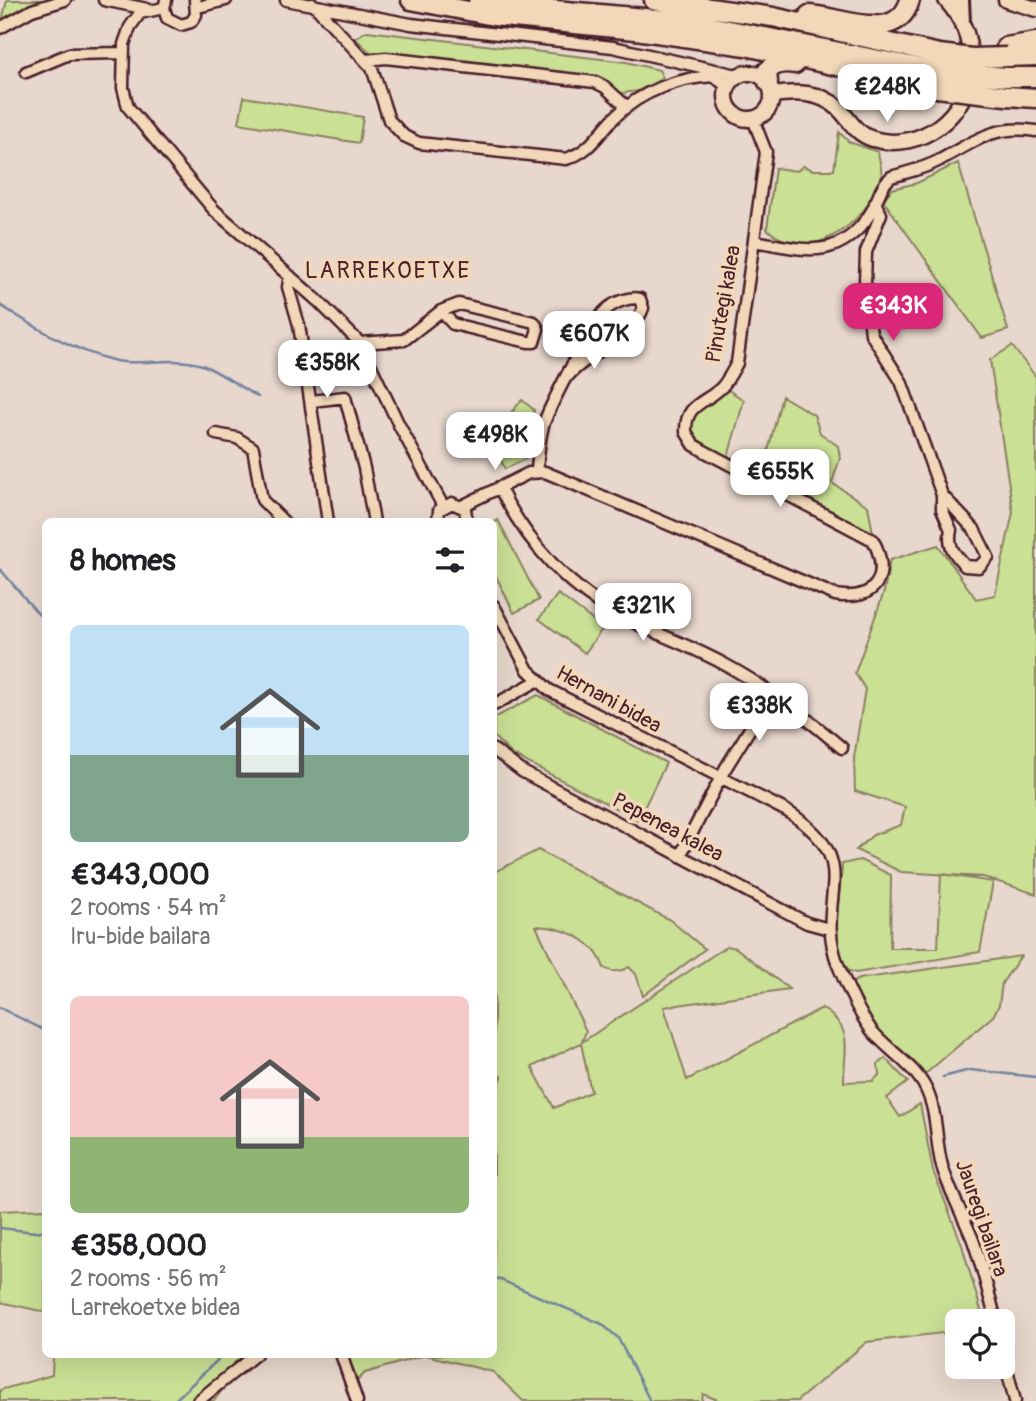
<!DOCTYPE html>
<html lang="en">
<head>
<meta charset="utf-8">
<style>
  body { margin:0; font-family:Pangolin,sans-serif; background:#f6f6f6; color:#202124; height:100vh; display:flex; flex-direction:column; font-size:26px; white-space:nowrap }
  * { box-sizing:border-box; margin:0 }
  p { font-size:23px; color:#757577 }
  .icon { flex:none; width:38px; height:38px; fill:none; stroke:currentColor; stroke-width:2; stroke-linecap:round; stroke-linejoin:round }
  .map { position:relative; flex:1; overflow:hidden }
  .drawer { position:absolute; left:42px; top:518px; width:455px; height:840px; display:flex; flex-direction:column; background:#fff; border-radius:10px; box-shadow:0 7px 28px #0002 }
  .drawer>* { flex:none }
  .fabs { position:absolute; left:945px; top:1309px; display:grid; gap:14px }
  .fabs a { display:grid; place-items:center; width:70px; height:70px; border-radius:10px; background:#fff; box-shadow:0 7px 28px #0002; font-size:35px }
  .price { position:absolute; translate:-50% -60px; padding:0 16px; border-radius:14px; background:#fff; color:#222; font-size:23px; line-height:46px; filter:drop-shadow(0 2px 4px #0008) }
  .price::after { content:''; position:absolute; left:50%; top:42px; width:21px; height:16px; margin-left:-10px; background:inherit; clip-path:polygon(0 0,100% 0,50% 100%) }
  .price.selected { background:#db2777; color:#fff }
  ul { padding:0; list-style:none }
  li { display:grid; align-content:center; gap:14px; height:371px; padding:0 28px }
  li span { display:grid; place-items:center; height:217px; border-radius:10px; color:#555 }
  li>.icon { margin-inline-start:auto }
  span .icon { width:126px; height:126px; fill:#fffc; stroke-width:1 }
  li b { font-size:30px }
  h2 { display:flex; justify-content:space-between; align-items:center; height:84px; padding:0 28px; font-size:30px }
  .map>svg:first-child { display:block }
</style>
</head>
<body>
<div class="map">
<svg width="1036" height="1401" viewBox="0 0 1036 1401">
  <rect width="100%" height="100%" fill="#e7d7cd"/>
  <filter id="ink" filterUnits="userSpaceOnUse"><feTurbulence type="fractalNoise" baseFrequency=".0143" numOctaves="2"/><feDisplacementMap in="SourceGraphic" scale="14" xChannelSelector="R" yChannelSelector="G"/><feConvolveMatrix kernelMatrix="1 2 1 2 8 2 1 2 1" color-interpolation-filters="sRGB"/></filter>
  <g filter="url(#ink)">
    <path fill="#cae095" stroke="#8a8060" stroke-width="2" fill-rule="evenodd" d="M7,0H75L43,5L7,24L3,17Z
      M367,31L626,62L659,70L663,78L638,91L615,94L606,85L373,55L355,38Z
      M244,97L363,117L359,143L239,123Z
      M839,132L849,142L878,152C879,160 883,172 881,179C867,222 809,269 767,229L775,168L797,171L803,166L813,170H834Z
      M958,163L1008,330L982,338L883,200L892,189L917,183Z
      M1012,346L1036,377V894L983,877L901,872L856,850L873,835L901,825L905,807L855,791L854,758L865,689L855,673L884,592L890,560L938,545L976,599L995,595L1013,512L990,360Z
      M725,388L744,400L728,457L700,445L690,427L696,410Z
      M782,396L814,415L820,433L838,446L840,458L832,483L868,506L873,533L786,487L781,480L763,471Z
      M522,400L534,410L524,443L510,414Z
      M507,417L527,458L505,469L485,428Z
      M498,520L539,600L514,613L494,572V523Z
      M558,594L603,628L585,653L539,619Z
      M538,695L666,763L638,820L513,755L494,737V718Z
      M538,850L670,920L705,949L643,996L636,974L629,967C621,972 613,973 604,968C595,940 565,927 536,926L586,1031L582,1042L727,946L736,948L789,989L664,1007L687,1080L822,1008C855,1030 844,1046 844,1082L873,1081L879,1075L878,1064L885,1058L908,1082L887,1098L900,1117L920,1104L933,1171L961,1242L984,1321H957V1343L954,1344L942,1333L867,1342L797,1401H720L703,1394L702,1401H523L493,1372L426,1355L494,1354V1102L502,1076L494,1075V872ZM581,1043L591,1092L554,1108L532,1067Z
      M860,860L891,875L890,948H938L941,874L993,882L980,952L856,973L849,971C827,941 841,899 842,864Z
      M1021,956L1002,983L999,1005L993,1016L923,1076L875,1028L852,983L859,979Z
      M45,1209V1312L0,1302V1211Z
      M53,1355H248L214,1401H0V1390L52,1375Z
      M345,1355H425L365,1373L355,1383Z"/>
    <path fill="#8dc4eb" stroke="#72829e" stroke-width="2" d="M471,415L482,436L472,441L461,420Z"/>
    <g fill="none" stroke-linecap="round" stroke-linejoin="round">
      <path stroke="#72829e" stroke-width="2.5" d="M0,305C36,328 74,351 116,361C139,366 176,356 202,365C219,371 241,388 258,397
        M0,569L46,623
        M0,1008L46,1031
        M943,1077L970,1070L1036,1077
        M0,1228L35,1232L46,1230
        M494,1277L602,1324L618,1338L650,1401
        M174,1401L224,1354"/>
      <g stroke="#4a1f2b" stroke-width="15">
        <path id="minor" d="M104,0L147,9
          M166,0L164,8L167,18L181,25L191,22L196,15L195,0
          M286,0L411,24L613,47L737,75
          M313,4L372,68L389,120L404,136L419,143L566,159C591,151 598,134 615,117C641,91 680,77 716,76
          M198,7L226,0
          M164,8L140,13L130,27L124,44L123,88L128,107L214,210L318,301L360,343L399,425L443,506
          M0,28L32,10L65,0
          M366,60L386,58L595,82L605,87L627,107
          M26,72L69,54L123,53
          M711,73L727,87
          M875,203L881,214L866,252L865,283L871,334L901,381L942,495
          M754,241C802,249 838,263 870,214C878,202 879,187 891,177C907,172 923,169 938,161C974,142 993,124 1036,131
          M290,276L288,287L299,325L328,522
          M360,343L404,340L441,311L459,304L534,322L538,329L534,342H528L453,324L441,311
          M312,401L345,397L364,468L374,522
          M216,434L237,438L253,448L262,500L284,522
          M537,471C538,455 539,438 544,423C550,406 594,320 606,310C613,303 630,296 640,299L643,308C633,339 589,351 568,376
          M499,487C527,543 570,591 627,619C659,635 693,647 724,664C767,687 805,716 842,748
          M942,495L974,529L988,557L979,567L965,566C955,554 947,547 951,530L942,509Z
          M462,506L529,473L545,472L835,595C877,602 891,575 873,540L704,451L694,445L686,432C685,403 705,404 722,387C728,380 732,372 737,363L766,152L753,119
          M438,522L439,510L452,503L465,509L467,522
          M494,606L528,670L549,690L787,811C869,864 812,895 838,965C847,987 858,1012 872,1031C888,1050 915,1066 926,1089C938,1113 935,1141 942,1166C950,1192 963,1215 973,1240C982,1266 989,1294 996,1321
          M494,705L537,681
          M494,750L523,772L807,923L829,929
          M680,856L725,769L772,693
          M341,1354L357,1401
          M1003,1354L1015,1401
          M198,1401L256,1354"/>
      </g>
      <g stroke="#4a1f2b" stroke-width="18">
        <path id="tertiary" d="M962,0L963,22"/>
      </g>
      <g stroke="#4a1f2b" stroke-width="19">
        <path id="secondary" d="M1006,0L1036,9
          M726 96a23 23 0 1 1 46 0a23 23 0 1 1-46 0Z
          M772,95C795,92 820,91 838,108C850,119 855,134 873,139C920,153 969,115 970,68C971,39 965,22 946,0"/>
      </g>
      <g stroke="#4a1f2b" stroke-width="23">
        <path id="motorway" d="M411,0L494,16L636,30L746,46L937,88
          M654,0L773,17L939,54
          M478,3L689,22L939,72
          M809,15C843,17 897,45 910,0
          M1006,47L1036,42
          M1007,57L1036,56
          M1007,77H1036
          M768,82L767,71C775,63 784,62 795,64
          M1006,96L1036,98"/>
      </g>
      <use href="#minor" stroke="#f2d8b9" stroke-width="10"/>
      <use href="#tertiary" stroke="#f2d8b9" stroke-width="12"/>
      <use href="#secondary" stroke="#f2d8b9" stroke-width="14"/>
      <use href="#motorway" stroke="#f2d8b9" stroke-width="18"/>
      <g stroke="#4a1f2b" stroke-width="23" stroke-linecap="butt">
        <path id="motorway-bridge" d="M939,54L972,58L1007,57
          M939,72L1007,77
          M937,88L1006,96"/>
      </g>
      <use href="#motorway-bridge" stroke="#f2d8b9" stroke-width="18"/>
    </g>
  </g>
  <g text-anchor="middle" stroke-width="7" stroke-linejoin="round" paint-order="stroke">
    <g font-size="21" fill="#4a1f2b" stroke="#f2d8b9">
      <text transform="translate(723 304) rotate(-80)" y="7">Pinutegi kalea</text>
      <text transform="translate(609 699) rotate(29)" y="7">Hernani bidea</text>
      <text transform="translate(668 827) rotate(28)" y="7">Pepenea kalea</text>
      <text transform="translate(982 1218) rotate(71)" y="7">Jauregi bailara</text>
    </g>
    <g font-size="23" letter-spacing="2" fill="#4a1f2b" stroke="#f2d8b9">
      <text x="388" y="278">LARREKOETXE</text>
    </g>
  </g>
</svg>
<div class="fabs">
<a><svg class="icon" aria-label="locate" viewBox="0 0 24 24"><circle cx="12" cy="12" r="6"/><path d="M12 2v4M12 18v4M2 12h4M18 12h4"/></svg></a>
</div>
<b class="price" style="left:887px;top:124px">€248K</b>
<b class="price selected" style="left:893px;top:343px">€343K</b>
<b class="price" style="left:594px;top:371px">€607K</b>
<b class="price" style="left:327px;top:400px">€358K</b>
<b class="price" style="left:495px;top:472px">€498K</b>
<b class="price" style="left:780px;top:509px">€655K</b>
<b class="price" style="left:643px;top:643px">€321K</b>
<b class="price" style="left:759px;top:743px">€338K</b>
<section class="drawer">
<h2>8 homes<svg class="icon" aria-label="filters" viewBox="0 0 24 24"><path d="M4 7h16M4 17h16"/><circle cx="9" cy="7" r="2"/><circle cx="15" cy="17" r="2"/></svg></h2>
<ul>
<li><span style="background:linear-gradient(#bfe0f5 60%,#7fa58c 0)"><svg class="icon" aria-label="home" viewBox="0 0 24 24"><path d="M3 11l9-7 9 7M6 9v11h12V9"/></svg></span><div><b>€343,000</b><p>2 rooms · 54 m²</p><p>Iru-bide bailara</p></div></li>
<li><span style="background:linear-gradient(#f6c9c9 65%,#8fb573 0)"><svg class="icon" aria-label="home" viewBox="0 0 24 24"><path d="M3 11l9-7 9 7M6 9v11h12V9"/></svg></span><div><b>€358,000</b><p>2 rooms · 56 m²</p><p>Larrekoetxe bidea</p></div></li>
</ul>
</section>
</div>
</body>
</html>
